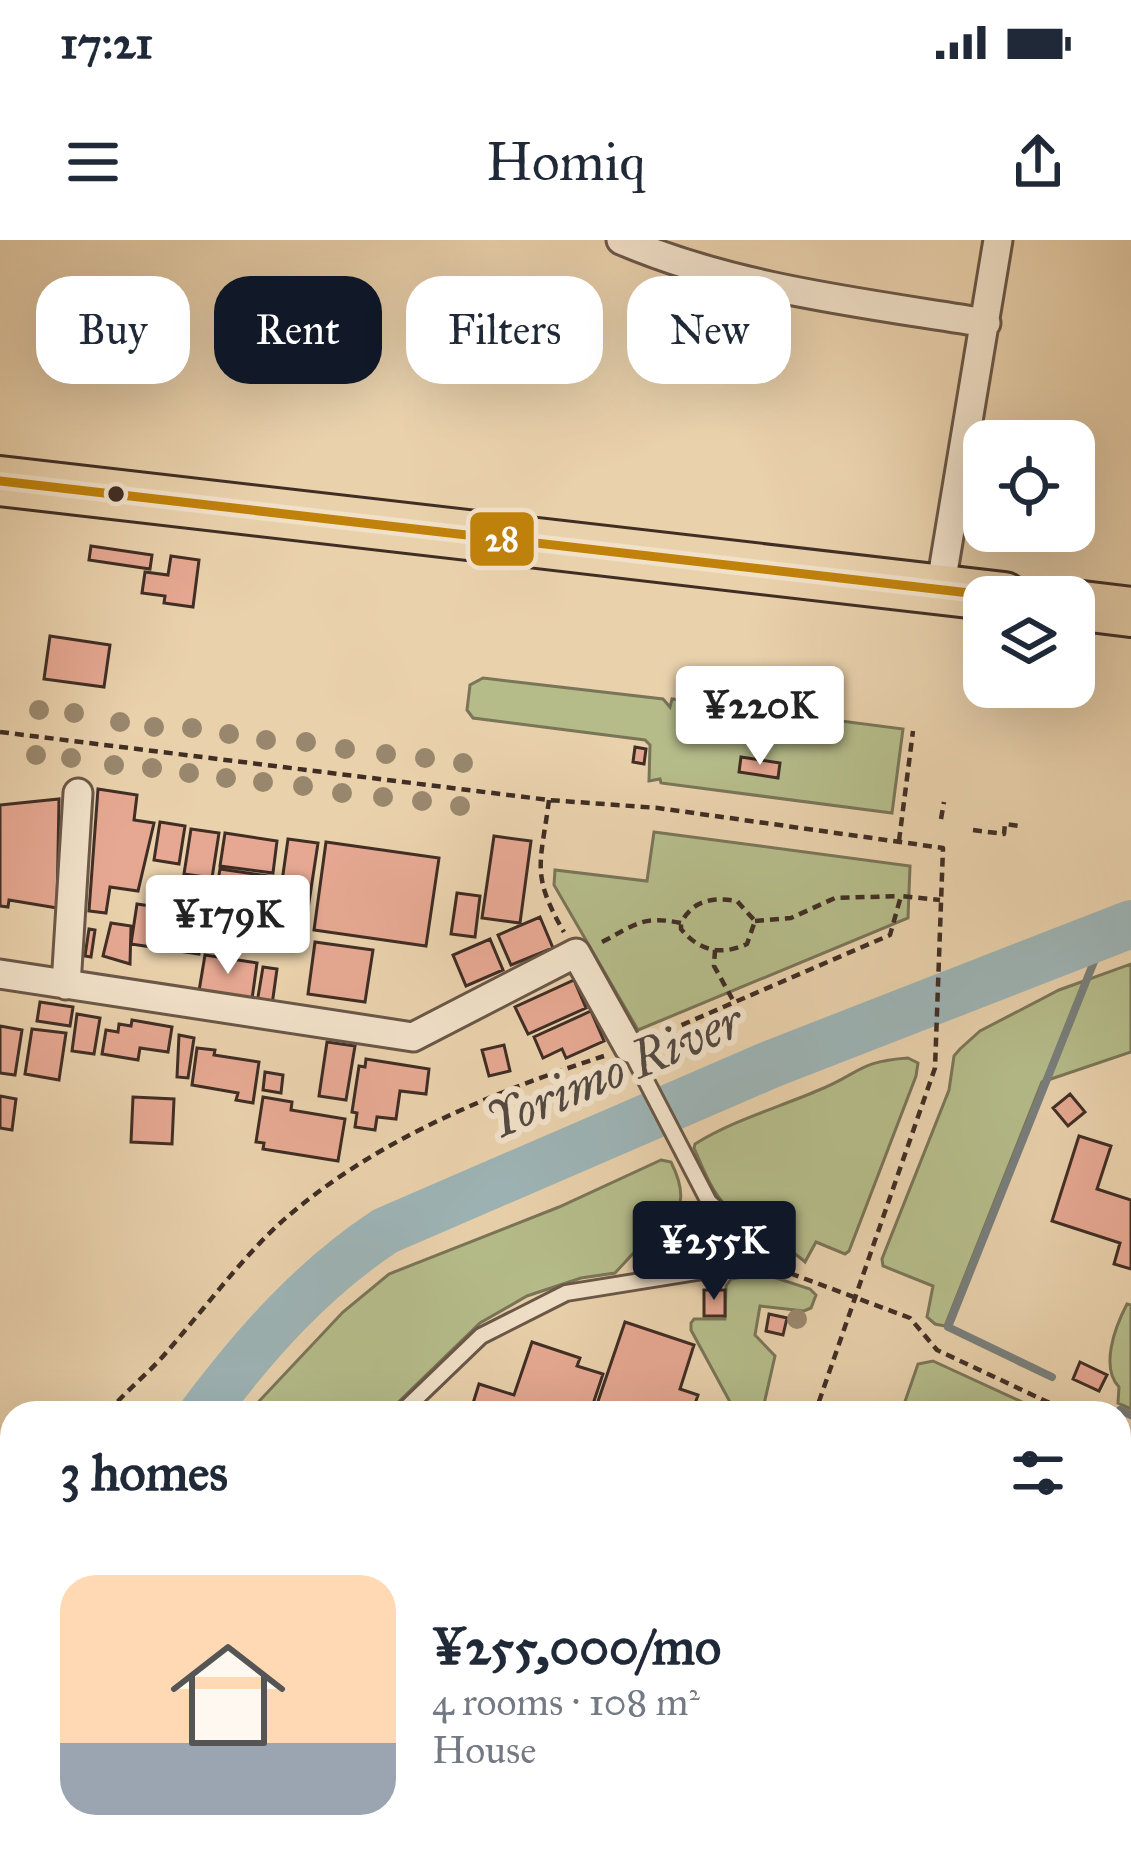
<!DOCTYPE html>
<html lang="en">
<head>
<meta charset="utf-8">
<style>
  body { margin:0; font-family:"IM FELL Great Primer",serif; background:#f6f6f7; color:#1f2937; height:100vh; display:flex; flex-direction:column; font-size:45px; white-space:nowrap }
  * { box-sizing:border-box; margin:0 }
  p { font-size:39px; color:#747a83 }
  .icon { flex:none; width:66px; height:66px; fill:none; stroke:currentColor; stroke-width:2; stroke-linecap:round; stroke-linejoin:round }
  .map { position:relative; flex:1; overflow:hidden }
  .sheet { position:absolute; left:0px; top:1161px; width:1131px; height:471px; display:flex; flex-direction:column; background:#fff; border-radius:36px 36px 0 0; box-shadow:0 12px 48px #0002 }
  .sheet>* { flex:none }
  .hud { position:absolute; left:36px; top:36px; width:1059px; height:108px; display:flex; gap:24px }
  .controls { position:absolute; left:963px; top:180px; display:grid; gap:24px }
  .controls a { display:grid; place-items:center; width:132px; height:132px; border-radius:24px; background:#fff; box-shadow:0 12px 48px #0002; font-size:60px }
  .price { position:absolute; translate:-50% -102px; padding:0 27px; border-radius:12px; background:#fff; color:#222; font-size:39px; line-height:78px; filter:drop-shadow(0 3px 6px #0008) }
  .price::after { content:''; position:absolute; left:50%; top:72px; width:36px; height:27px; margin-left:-18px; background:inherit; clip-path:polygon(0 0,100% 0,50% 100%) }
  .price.current { background:#111827; color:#fff }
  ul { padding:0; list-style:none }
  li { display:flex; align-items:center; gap:36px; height:300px; padding:0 60px }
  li+li { border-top:3px solid #e0e1e3 }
  li span { display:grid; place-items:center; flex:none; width:336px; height:240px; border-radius:36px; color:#555 }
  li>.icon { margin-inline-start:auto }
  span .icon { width:144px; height:144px; fill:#fffc; stroke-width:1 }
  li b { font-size:51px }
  h2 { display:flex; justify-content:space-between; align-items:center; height:144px; padding:0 60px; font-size:51px }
  .pill { padding:0 42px; border-radius:36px; background:#fff; box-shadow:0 12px 48px #0002; font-size:42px; line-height:108px }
  .pill.current { background:#111827; color:#fff }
  .status { display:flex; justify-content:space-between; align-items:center; height:84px; padding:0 60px; background:#fff; direction:ltr }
  .status svg { height:33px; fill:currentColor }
  header { display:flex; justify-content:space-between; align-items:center; height:156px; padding:0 60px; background:#fff; font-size:54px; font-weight:600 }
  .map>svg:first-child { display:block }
</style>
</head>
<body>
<div class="status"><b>17:21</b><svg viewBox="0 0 49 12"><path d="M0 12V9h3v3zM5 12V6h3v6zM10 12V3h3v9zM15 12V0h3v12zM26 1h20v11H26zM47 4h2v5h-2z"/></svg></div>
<header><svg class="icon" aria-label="menu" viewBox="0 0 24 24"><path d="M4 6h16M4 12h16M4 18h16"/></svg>Homiq<svg class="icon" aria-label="share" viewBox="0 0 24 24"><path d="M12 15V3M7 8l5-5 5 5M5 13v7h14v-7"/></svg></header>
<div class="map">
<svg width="1131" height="1630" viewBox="0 0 1131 1630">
  <rect width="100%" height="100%" fill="#e9d1ac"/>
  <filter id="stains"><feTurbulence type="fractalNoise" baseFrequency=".00167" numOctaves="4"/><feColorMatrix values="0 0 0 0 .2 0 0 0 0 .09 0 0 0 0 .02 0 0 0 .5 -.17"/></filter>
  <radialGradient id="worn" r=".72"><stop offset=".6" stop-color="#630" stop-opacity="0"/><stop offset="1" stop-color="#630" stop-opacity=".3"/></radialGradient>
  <path fill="#b5bc8a" stroke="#7a7558" stroke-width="3" d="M483,438L663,459L670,467L672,459L903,489L892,573L661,543L660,539L649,541L650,505L645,500L473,478L467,470L470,445Z
    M654,592L910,626L908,678L638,790L554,645L555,630L647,641Z
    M1131,724V812L1042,842L945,1086L935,1084L927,1077L933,1046L883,1026L882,1019L949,850L954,816L960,809L980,791L1059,750Z
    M908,818L918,823L916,836L849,1011L845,1014L816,1002L805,1022C781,1000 749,990 727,967C711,951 703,928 694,908L695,904C734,880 777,868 819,850C859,834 859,821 908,818Z
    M661,920L671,922C685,950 683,963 671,992L640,1006L615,1033L581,1038L527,1056L480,1083L387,1173H248L343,1072L389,1034L559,967Z
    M702,976L723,992L722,1005L708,1009L689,1001L684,991L690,977Z
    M764,1034L810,1049L816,1055L811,1068L804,1071L760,1066L755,1095L775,1116L762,1173H736L691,1090V1083L694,1079H725L726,1046L731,1039Z
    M1127,1064L1131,1065V1169L1118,1163L1119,1147C1100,1127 1115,1087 1127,1064Z
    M933,1121L1046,1173H901L918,1124Z
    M1119,1207L1131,1212V1461L1119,1456Z
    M1119,1500L1131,1548V1630L1086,1624L1058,1630H796L747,1622L735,1623L724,1630H670L674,1620H1119Z
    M0,1534L12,1541V1620H56L51,1630L0,1627Z
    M93,1620H157L165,1630H88Z
    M267,1620H377L374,1630H264Z"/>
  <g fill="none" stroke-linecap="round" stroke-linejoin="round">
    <path stroke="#787e7c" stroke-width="8" d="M1052,1137L948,1087L1105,694
      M1120,1170L1131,1175"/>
    <path stroke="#9db4b6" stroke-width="48" d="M203,1173C256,1103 311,1040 385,991L769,825L1131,684
      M0,1441L12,1425"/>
  </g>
  <path fill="#e6a892" stroke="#402e25" stroke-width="3" d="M91,306L152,315L150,329L89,320Z
    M171,316L199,320L193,367L164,363L165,356L142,353L145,332L168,335Z
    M50,396L110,405L104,447L44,439Z
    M635,507L646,509L644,524L633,522Z
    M741,517L780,523L778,538L739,532Z
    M98,549L137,555L134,580L154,583L138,651L110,647L106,673L89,671Z
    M59,559L57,668L9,660L8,667L0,666V565Z
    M160,582L185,586L179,624L154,620Z
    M191,589L219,593L212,638L184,634Z
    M225,593L277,601L273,633L220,626Z
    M494,596L531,601L520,683L482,678Z
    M288,599L318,603L304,695L275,691Z
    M326,602L439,618L426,706L314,690Z
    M220,629L275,637L271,668L215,660Z
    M182,637L210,641L206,668L178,664Z
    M457,653L480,656L475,697L451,694Z
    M137,664L205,674L199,714L131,704Z
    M540,677L553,708L511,725L498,695Z
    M111,683L131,686L130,724L103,716Z
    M89,689L95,690L91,717L85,716Z
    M490,699L503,730L466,746L453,715Z
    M315,702L373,710L365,762L308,754Z
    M205,715L257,723L252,759L199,751Z
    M263,727L277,729L272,765L257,763Z
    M574,740L586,768L528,794L515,767Z
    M40,762L73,767L70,786L37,781Z
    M591,771L604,801L566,818L562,809L543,818L534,797Z
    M77,774L100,778L94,814L72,811Z
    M132,780L172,787L168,812L140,808L138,820L102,814L106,790L118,792L119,784L131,786Z
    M0,786L22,790L15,835L0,833Z
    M32,789L66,793L59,840L25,834Z
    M179,795L194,798L188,838L177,837Z
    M327,802L355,806L346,860L319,856Z
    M504,805L510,831L489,836L482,810Z
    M197,808L215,810L214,815L259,822L253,863L236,860L238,853L192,845Z
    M366,819L429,829L426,854L400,851L396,879L377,877L375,890L355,887L357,873L352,872L359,826L365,827Z
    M265,832L283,835L281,853L263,850Z
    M1070,854L1085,872L1068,886L1053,868Z
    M0,856L16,859L12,890L0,888Z
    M133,857L174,859L172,904L131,902Z
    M263,857L292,862L291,870L345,879L338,921L263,909L264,903L256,902Z
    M1079,896L1111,906L1097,949L1131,960V1029L1114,1024L1120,1003L1052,981Z
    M704,1050H725V1076H704Z
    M769,1074L787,1078L783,1095L766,1091Z
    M625,1082L694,1105L680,1149L698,1155L692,1173H594Z
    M532,1102L580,1118L577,1126L603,1134L590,1173H470L479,1144L514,1155Z
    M1080,1122L1107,1135L1099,1151L1073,1139Z
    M385,1620H459L456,1629L459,1630H381Z"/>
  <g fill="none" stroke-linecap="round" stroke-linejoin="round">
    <g stroke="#6a5747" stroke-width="20">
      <path id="lane" d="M401,1173L481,1096L566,1053L759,1022L747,996L709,962L629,808"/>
    </g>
    <g stroke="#6a5747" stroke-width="33">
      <path id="street" d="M621,0C735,49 864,63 986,83
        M940,350L998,0
        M0,734L413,797L576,713L629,808
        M66,745L78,553"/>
    </g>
    <g stroke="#402e25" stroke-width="54">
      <path id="highway" d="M0,241L1004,357
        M1074,365L1131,372"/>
    </g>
    <path stroke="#402e25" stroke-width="4.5" stroke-dasharray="9 6" stroke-linecap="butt" d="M0,492L549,560L658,568L943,608L935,828L815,1173
      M549,560C541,623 530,634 564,692
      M941,579L944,562
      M973,590L1004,594L1005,584L1020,586
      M899,601L913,491
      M755,681L791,678L835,658L900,656
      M602,702C635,685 642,675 681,683C693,660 712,657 737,661L755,681L747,704C721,716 699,711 681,689V683
      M715,710L714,726L734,762
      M654,797L890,695L901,656L940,660
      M776,1028L910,1078L937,1110L1071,1173
      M108,1173C125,1151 147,1135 165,1114C202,1072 246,1012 287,977C376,900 493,852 604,816
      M1119,1196L1131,1202
      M0,1312L12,1300
      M1119,1354L1131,1445
      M1119,1472L1131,1476
      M1119,1483L1131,1480
      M0,1520L12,1527
      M536,1620L540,1630
      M843,1620L853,1630
      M62,1630L66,1620
      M645,1630L648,1620
      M706,1630L709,1620
      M1014,1630L1021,1620"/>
    <use href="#lane" stroke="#f1e1c9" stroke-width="14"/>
    <use href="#street" stroke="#f1e1c9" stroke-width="27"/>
    <use href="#highway" stroke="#e9d1ac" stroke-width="48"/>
    <g stroke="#f1e1c9" stroke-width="18">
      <path id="bus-1" d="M0,241L1004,357"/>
    </g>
    <use href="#bus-1" stroke="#c0820b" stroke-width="9"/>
  </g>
  <g fill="#99876d">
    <circle cx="39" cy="470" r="10"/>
    <circle cx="74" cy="473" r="10"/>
    <circle cx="120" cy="482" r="10"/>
    <circle cx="154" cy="487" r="10"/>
    <circle cx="192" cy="488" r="10"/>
    <circle cx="229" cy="494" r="10"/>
    <circle cx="266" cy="500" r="10"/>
    <circle cx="306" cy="502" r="10"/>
    <circle cx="345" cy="509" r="10"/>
    <circle cx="386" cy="514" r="10"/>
    <circle cx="36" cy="515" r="10"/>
    <circle cx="71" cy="518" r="10"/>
    <circle cx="425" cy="518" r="10"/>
    <circle cx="463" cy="523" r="10"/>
    <circle cx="114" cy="525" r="10"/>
    <circle cx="152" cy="528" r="10"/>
    <circle cx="189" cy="533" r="10"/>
    <circle cx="226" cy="538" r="10"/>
    <circle cx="263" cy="542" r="10"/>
    <circle cx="303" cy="546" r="10"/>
    <circle cx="342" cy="553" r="10"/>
    <circle cx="383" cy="557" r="10"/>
    <circle cx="422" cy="561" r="10"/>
    <circle cx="460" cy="566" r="10"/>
    <circle cx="797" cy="1079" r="10"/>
  </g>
  <circle fill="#402e25" stroke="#f1e1c9" stroke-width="4.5" cx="116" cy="254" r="10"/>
  <g text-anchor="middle" stroke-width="12" stroke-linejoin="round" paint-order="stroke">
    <g font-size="51" font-style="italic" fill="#534942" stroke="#f1e1c9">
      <text transform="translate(614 830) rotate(-23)" y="18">Yorimo River</text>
    </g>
  </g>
  <rect stroke="#f1e1c9" stroke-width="4.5" x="468" y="270" width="68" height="58" rx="12" fill="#c0820b"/>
  <g font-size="33" text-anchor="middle" font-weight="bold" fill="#fff">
    <text x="502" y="311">28</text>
  </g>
  <rect width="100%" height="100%" filter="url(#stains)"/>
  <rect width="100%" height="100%" fill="url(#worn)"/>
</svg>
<div class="controls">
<a><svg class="icon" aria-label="locate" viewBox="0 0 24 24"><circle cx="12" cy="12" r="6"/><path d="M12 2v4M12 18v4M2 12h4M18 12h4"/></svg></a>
<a><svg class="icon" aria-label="layers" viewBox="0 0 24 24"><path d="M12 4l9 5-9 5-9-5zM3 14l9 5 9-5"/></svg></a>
</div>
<b class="price" style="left:760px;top:528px">¥220K</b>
<b class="price" style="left:228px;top:737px">¥179K</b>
<b class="price current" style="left:714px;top:1063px">¥255K</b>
<div class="hud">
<a class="pill">Buy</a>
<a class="pill current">Rent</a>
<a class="pill">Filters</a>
<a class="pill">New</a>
</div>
<section class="sheet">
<h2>3 homes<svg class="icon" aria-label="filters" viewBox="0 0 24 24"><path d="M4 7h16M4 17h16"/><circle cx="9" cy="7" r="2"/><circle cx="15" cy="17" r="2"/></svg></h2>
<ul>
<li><span style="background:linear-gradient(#ffd9b3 70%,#9aa5b1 0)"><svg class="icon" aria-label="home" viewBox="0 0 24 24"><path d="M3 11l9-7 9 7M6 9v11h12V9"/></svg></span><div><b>¥255,000/mo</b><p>4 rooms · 108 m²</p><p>House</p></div></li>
</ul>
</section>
</div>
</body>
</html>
